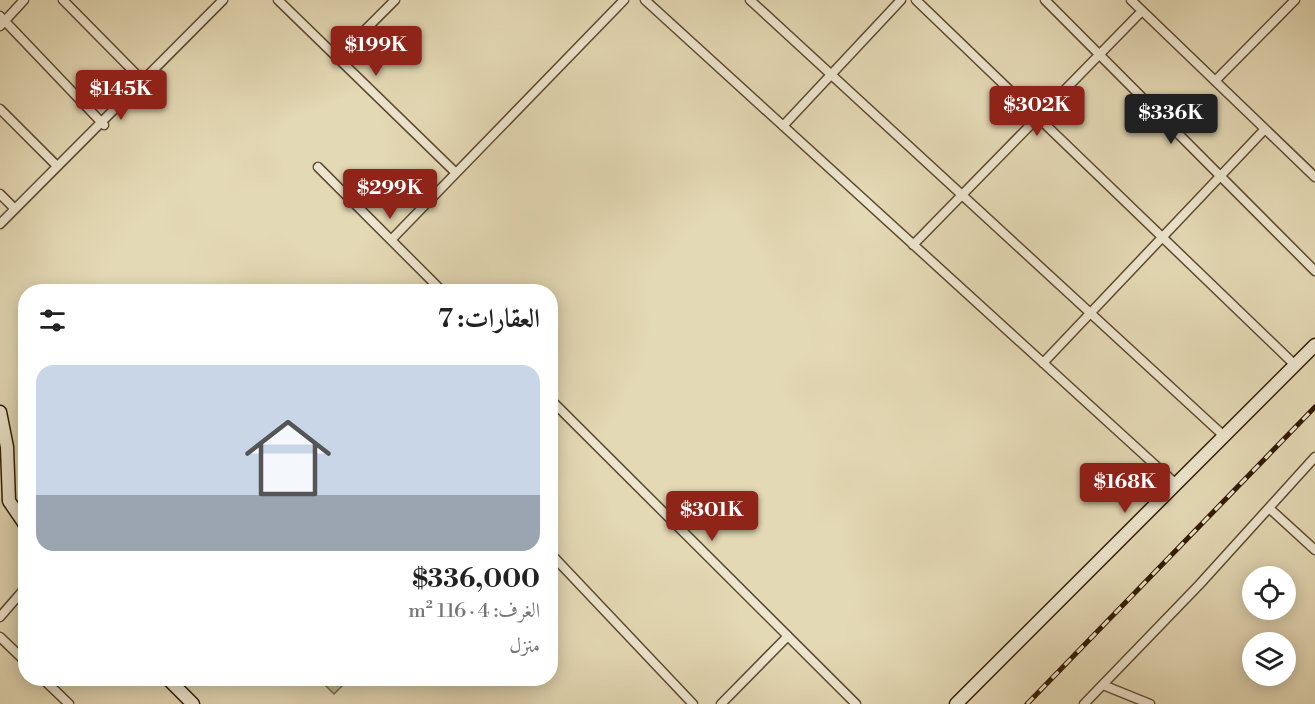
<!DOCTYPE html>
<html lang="ar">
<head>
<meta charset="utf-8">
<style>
  body { margin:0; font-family:"Libre Bodoni",Amiri,serif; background:#f6f6f6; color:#222; direction:rtl; height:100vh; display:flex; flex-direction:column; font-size:22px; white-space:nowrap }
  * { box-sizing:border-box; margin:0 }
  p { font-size:20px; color:#767676 }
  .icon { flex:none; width:33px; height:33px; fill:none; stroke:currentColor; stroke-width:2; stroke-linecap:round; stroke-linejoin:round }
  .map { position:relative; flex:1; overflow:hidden; direction:ltr }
  .drawer { position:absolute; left:18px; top:284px; width:540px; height:402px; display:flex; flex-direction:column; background:#fff; border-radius:24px; box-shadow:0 3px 15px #0003; direction:rtl }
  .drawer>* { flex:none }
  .controls { position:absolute; left:1242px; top:566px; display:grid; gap:12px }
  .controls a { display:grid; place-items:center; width:54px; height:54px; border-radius:50%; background:#fff; box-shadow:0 3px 15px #0003; font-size:30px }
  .price { position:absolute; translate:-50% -51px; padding:0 14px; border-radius:6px; background:#8f2418; color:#fff; font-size:20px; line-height:39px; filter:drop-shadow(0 2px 3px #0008) }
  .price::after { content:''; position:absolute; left:50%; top:36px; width:18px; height:14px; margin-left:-9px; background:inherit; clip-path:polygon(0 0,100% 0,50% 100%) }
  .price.selected { background:#222; color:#fff }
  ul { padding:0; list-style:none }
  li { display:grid; align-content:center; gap:12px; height:318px; padding:0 18px }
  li+li { border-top:2px solid #e0e0e0 }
  li span { display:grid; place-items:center; height:186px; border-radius:18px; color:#555 }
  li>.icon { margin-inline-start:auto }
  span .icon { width:108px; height:108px; fill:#fffc; stroke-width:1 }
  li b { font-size:26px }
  h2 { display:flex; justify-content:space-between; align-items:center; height:72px; padding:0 18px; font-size:26px }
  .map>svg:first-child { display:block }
</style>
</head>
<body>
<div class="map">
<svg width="1315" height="704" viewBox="0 0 1315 704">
  <rect width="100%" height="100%" fill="#e4d9b5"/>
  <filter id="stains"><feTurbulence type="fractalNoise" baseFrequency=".00333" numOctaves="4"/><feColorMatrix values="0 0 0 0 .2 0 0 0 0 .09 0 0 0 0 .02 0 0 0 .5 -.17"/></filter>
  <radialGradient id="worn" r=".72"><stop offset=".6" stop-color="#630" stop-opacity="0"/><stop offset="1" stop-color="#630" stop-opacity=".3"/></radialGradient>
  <path fill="#c6b996" stroke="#7c6a4c" stroke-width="1.5" d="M318,678H350L334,694Z"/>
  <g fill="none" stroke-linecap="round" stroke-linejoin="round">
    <g stroke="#5f4a2e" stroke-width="11">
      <path id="street" d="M63,0L143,81
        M278,0L456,173
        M645,0L1176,484
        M750,0L1224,436
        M916,0L1295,365
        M1045,0L1315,271
        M1131,0L1315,177
        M0,16L104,125
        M0,26L24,0
        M337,58L395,0
        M1215,81L1295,0
        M0,109L57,166
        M783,126L901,0
        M318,167L442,291
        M0,194L15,209
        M0,224L223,0
        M391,240L624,0
        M913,245L1142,11
        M1043,363L1265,129
        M550,399L856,704
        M1269,508L1315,550
        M550,553L693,704
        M0,617L26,587
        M0,637L26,662
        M42,678L69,704
        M1103,685L1150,704
        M721,704L788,636
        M1084,704L1199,585L1315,457"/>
    </g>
    <g stroke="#331a01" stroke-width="15">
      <path id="secondary" d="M0,412L7,447L9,501L26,526
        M167,678L193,704
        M956,704L1315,345"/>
    </g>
    <use href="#street" stroke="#ede6cf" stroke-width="8"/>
    <use href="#secondary" stroke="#ede6cf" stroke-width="12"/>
    <g stroke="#331a01" stroke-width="5">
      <path id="rail" d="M1027,704L1315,407"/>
    </g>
    <use href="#rail" stroke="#ede6cf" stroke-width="3" stroke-dasharray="9" stroke-linecap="butt"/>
  </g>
  <rect width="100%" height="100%" filter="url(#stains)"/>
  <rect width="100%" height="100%" fill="url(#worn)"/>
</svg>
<div class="controls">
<a><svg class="icon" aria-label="locate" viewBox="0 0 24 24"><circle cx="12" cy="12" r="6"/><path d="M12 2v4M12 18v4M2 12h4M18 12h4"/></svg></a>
<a><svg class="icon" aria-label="layers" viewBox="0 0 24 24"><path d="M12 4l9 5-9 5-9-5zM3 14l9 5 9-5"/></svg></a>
</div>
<b class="price" style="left:376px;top:77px">$199K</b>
<b class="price" style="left:121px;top:121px">$145K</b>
<b class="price" style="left:1037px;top:137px">$302K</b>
<b class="price selected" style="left:1171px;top:145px">$336K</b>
<b class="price" style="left:390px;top:220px">$299K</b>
<b class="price" style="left:1125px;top:514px">$168K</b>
<b class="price" style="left:712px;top:542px">$301K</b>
<section class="drawer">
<h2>العقارات: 7<svg class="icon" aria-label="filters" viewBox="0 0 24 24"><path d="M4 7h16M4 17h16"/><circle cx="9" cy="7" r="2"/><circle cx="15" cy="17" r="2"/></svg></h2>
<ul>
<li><span style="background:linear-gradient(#c9d6e8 70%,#9aa5b1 0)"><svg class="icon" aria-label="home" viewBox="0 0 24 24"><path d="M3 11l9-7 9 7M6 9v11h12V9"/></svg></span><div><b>$336,000</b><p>الغرف: 4 · 116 m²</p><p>منزل</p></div></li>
</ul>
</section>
</div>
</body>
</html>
